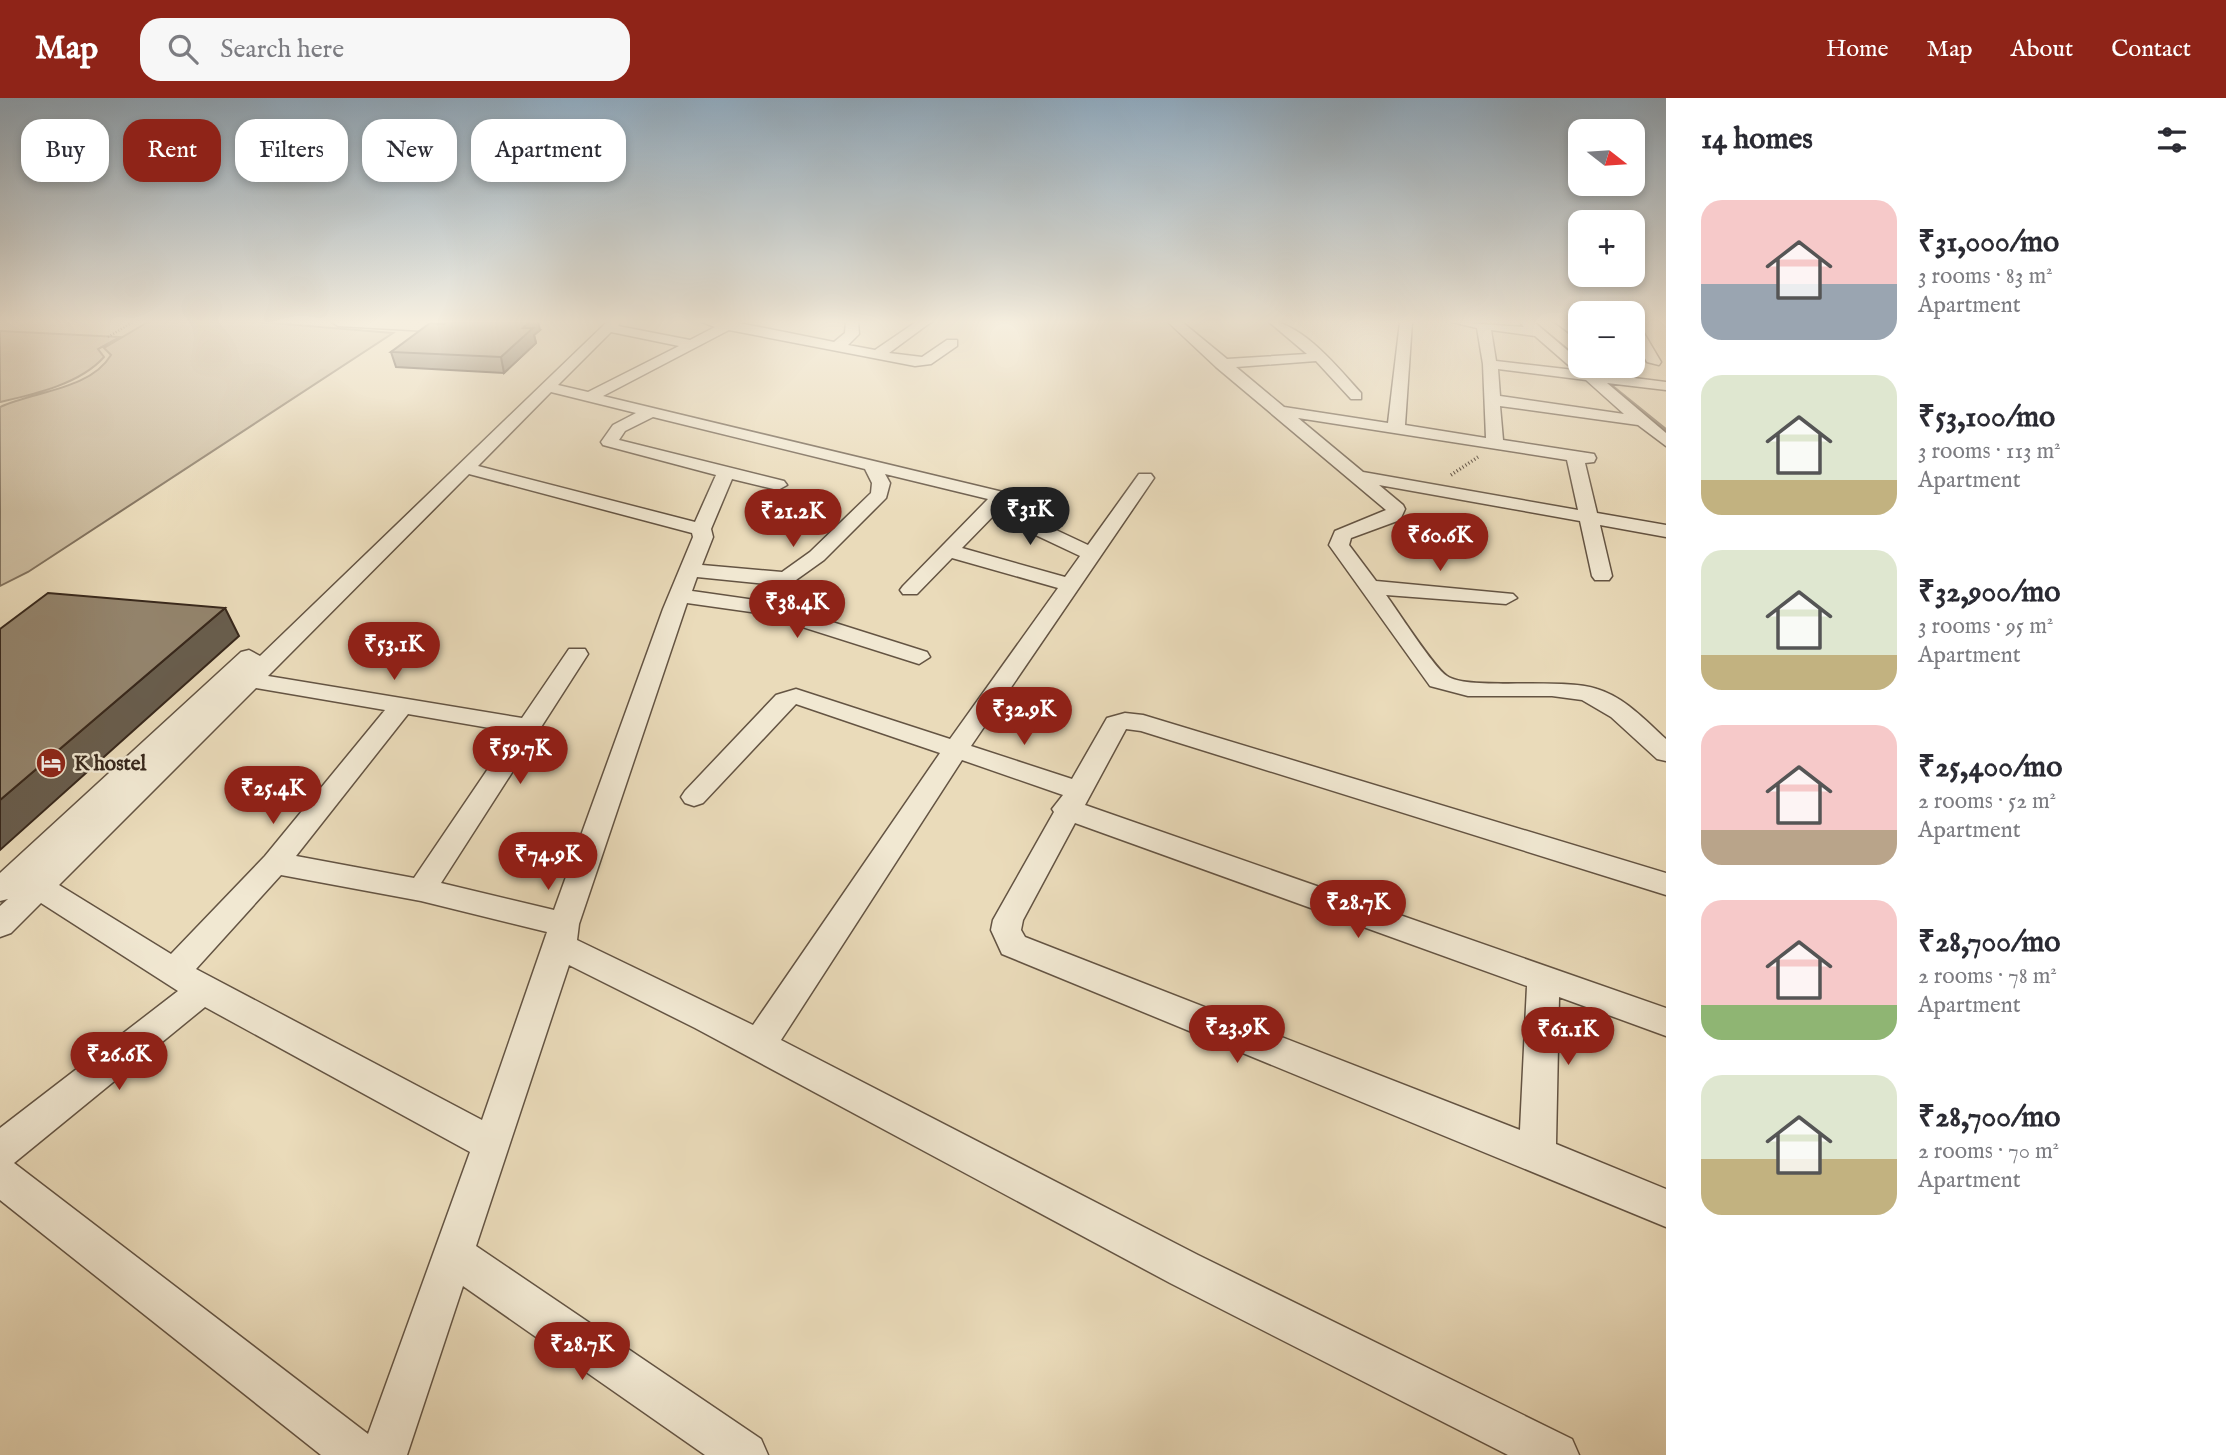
<!DOCTYPE html>
<html lang="en">
<head>
<meta charset="utf-8">
<style>
  body { margin:0; font-family:"IM FELL English",serif; background:#f7f7f7; color:#2b2b33; height:100vh; display:flex; flex-direction:column; font-size:26px; white-space:nowrap }
  * { box-sizing:border-box; margin:0 }
  p { font-size:23px; color:#7c7c81 }
  .icon { flex:none; width:38px; height:38px; fill:none; stroke:currentColor; stroke-width:2; stroke-linecap:round; stroke-linejoin:round }
  .map { position:relative; flex:1; overflow:hidden }
  .side { display:flex; flex-direction:column; background:#fff; width:560px }
  .side>* { flex:none }
  .top-card { position:absolute; left:21px; top:21px; width:665px; height:63px; display:flex; gap:14px }
  .needle { width:46px; rotate:107deg }
  .buttons { position:absolute; left:1568px; top:21px; display:grid; gap:14px }
  .buttons a { display:grid; place-items:center; width:77px; height:77px; border-radius:14px; background:#fff; box-shadow:0 4px 10px #0003; font-size:35px }
  .price { position:absolute; translate:-50% -60px; padding:0 16px; border-radius:24px; background:#8f2418; color:#fff; font-size:23px; line-height:46px; filter:drop-shadow(0 2px 4px #0008) }
  .price::after { content:''; position:absolute; left:50%; top:42px; width:21px; height:16px; margin-left:-10px; background:inherit; clip-path:polygon(0 0,100% 0,50% 100%) }
  .price.on { background:#222; color:#fff }
  ul { padding:0; list-style:none }
  li { display:flex; align-items:center; gap:21px; height:175px; padding:0 35px }
  li span { display:grid; place-items:center; flex:none; width:196px; height:140px; border-radius:21px; color:#555 }
  li>.icon { margin-inline-start:auto }
  span .icon { width:84px; height:84px; fill:#fffc; stroke-width:1 }
  li b { font-size:30px }
  h2 { display:flex; justify-content:space-between; align-items:center; height:84px; padding:0 35px; font-size:30px }
  .tag { padding:0 24px; border-radius:21px; background:#fff; box-shadow:0 4px 10px #0003; font-size:24px; line-height:63px }
  .tag.on { background:#8f2418; color:#fff }
  header { display:flex; align-items:center; gap:42px; box-sizing:border-box; height:98px; padding:0 35px; background:#8f2418; color:#fff }
  header strong { font-size:33px }
  nav { display:flex; gap:38px; margin-inline-start:auto; font-size:24px }
  .search { width:490px; height:63px; background:#f7f7f7; display:flex; align-items:center; gap:18px; box-sizing:border-box; padding:0 24px; border-radius:21px; color:#7c7c81; font-size:26px }
  main { display:flex; flex:1; min-height:0 }
  .map>svg:first-child { display:block }
</style>
</head>
<body>
<header>
<strong>Map</strong>
<div class="search"><svg class="icon" aria-label="search" viewBox="0 0 24 24"><circle cx="10" cy="10" r="6"/><path d="M15 15l6 6"/></svg>Search here</div>
<nav><a>Home</a><a>Map</a><a>About</a><a>Contact</a></nav>
</header>
<main>
<div class="map">
<svg width="1666" height="1357" viewBox="0 0 1666 1357">
  <rect width="100%" height="100%" fill="#eadbba"/>
  <filter id="stains"><feTurbulence type="fractalNoise" baseFrequency=".00286" numOctaves="4"/><feColorMatrix values="0 0 0 0 .2 0 0 0 0 .09 0 0 0 0 .02 0 0 0 .5 -.17"/></filter>
  <radialGradient id="worn" r=".72"><stop offset=".6" stop-color="#630" stop-opacity="0"/><stop offset="1" stop-color="#630" stop-opacity=".3"/></radialGradient>
  <path fill="#ccbc9f" stroke="#82725d" stroke-width="2" d="M148,224H260L393,235L28,474L0,488V309C34,293 90,292 111,257L104,250Z
    M0,233L120,239L98,251L104,259C80,286 35,296 0,304Z"/>
  <g fill="none" stroke-linecap="round" stroke-linejoin="round">
    <path stroke="#7e6e5a" stroke-width="3.5" d="M1533,224L1580,262
      M1587,268L1666,332"/>
    <g stroke="#645443" stroke-width="3">
      <path id="minor" d="M332,224H475L447,234L338,228Z
        M607,224H620L618,228L690,242L715,229L702,224H734L834,244L845,235L846,224H858L859,236L848,247L875,252L916,224H931L889,255L922,259L947,242H957V248L931,266L915,268L729,232L603,298L1003,394L1024,417L1088,447L1139,376H1151L1154,380L971,648L1072,681L1107,620L1125,615L1143,617L1666,775V797L1141,633L1126,631L1085,707L1666,910V938L1559,899L1556,1046L1666,1091V1129L1002,856L991,832L993,822L1054,714L1052,711L1063,697L962,662L781,942L1198,1157L1572,1341L1579,1357H1508L1170,1185L695,930L569,867L476,1148L761,1341L768,1357H705L463,1188L407,1357H321L0,1102V1030L178,893L41,805L11,835L0,839V808L8,801L0,803V775L241,554L249,552L260,558ZM611,234L679,248L588,294L558,287ZM551,294L636,315L613,327L601,344L603,347L716,377L695,424L478,368ZM653,319L865,371L872,385L871,395L810,454L782,474L702,467L713,439L711,431L732,381L778,392L787,387L784,383L619,342L625,333ZM469,376L692,435L693,439L663,511L554,812L441,785L588,556L585,551H569L522,620L268,578ZM885,376L988,401L903,488L900,492L903,496H917L952,460L1058,490L950,641L796,591L776,597L685,693L681,699L685,705L694,708L703,705L796,606L940,655L753,927L577,842L579,826L687,505L758,515L919,566L930,559L927,554L769,504L692,493L697,479L777,487L796,482L824,462L886,400L890,385ZM999,412L1010,425L1080,458L1065,479L962,450ZM256,590L385,612L265,758L171,856L59,787ZM408,616L513,634L414,780L296,758ZM1075,725L1527,888L1520,1032L1025,839L1021,832L1023,822ZM281,777L421,803L547,834L482,1022L196,871ZM205,909L470,1054L368,1336L14,1065Z
        M1168,224H1182L1227,261L1307,256L1269,224C1301,223 1340,272 1361,295V301H1351L1316,263L1236,269L1284,309L1388,325L1400,224H1412L1405,327L1486,340L1483,266L1477,230L1452,224L1524,229L1520,224H1534L1580,263V268H1586L1594,275L1666,284V292L1607,285L1666,335V348L1638,327L1500,308L1503,342L1594,356L1596,360L1594,364L1585,365L1597,415L1666,427V439L1600,427L1612,478L1609,482H1595L1592,478L1580,423L1379,387L1403,407L1405,411L1400,422L1351,440L1349,447L1376,483L1513,496L1517,500L1506,506L1386,497C1398,513 1434,570 1447,578C1468,593 1561,579 1597,591C1624,599 1645,622 1666,641V663L1657,661L1611,619L1582,602L1552,598H1468L1430,588L1329,447L1335,433L1386,412L1216,269ZM1491,232L1535,238L1574,272L1496,263ZM1498,271L1586,282L1624,316L1500,298ZM1298,320L1567,362L1578,412L1363,374Z
        M1555,224H1569L1580,233V243Z
        M1633,224L1638,225L1661,264L1659,267L1647,264L1633,239Z"/>
    </g>
    <path stroke="#37271b" stroke-width="2.5" stroke-dasharray="1 2" stroke-linecap="butt" d="M108,239L133,224"/>
    <path stroke="#37271b" stroke-width="3.5" stroke-dasharray="1 2.5" stroke-linecap="butt" d="M1451,377L1478,359"/>
    <use href="#minor" fill="#f1e8d2" fill-rule="evenodd"/>
  </g>
  <path fill="#7f725f" stroke="#37271b" stroke-width="2" d="M444,226L540,232L534,237L536,245L504,275L396,269L391,254Z"/>
  <path fill="#685d4d" stroke="#37271b" stroke-width="2" d="M529,224H538L540,232L534,237L536,245L504,275L501,259L523,230Z
    M225,510L239,538L0,752V702Z"/>
  <path fill="#94856e" stroke="#37271b" stroke-width="2" d="M447,224H529L523,230H533L501,259L391,254L430,225L444,226Z
    M48,495L225,510L0,702V531Z"/>
  <linearGradient id="sky" x2="0" y2="1"><stop stop-color="#90abc0"/><stop offset="0.54" stop-color="#f6efe0"/><stop offset="1" stop-color="#f6efe0" stop-opacity="0"/></linearGradient>
  <rect width="1666" height="414" fill="url(#sky)"/>
  <defs>
    <g id="hotel-disc" transform="scale(1.575)"><circle r="9.5" fill="#8f2418" stroke="#f1e8d2"/><path d="M-6-4.5h1.5V1H6V5H4.5V3h-9V5H-6ZM-4 0a1.8 1.8 0 1 1 3.6 0ZM.5 0V-2.5h3Q6-2.5 6 0Z" fill="#fff"/></g>
  </defs>
  <g fill-rule="evenodd">
    <use href="#hotel-disc" x="51" y="665"/>
  </g>
  <g text-anchor="middle" stroke-width="5" stroke-linejoin="round" paint-order="stroke">
    <g font-size="21" font-weight="bold" fill="#37271b" stroke="#f1e8d2" text-anchor="start">
      <text x="74" y="672">K hostel</text>
    </g>
  </g>
  <rect width="100%" height="100%" filter="url(#stains)"/>
  <rect width="100%" height="100%" fill="url(#worn)"/>
</svg>
<div class="buttons">
<a><svg class="needle" viewBox="-14 -14 28 28"><path d="M0-13l5 13h-10z" fill="#e53935"/><path d="M0 13l5-13h-10z" fill="#7c7c81"/></svg></a>
<a>+</a>
<a>−</a>
</div>
<b class="price on" style="left:1030px;top:449px">₹31K</b>
<b class="price" style="left:793px;top:451px">₹21.2K</b>
<b class="price" style="left:1440px;top:475px">₹60.6K</b>
<b class="price" style="left:797px;top:542px">₹38.4K</b>
<b class="price" style="left:394px;top:584px">₹53.1K</b>
<b class="price" style="left:1024px;top:649px">₹32.9K</b>
<b class="price" style="left:520px;top:688px">₹59.7K</b>
<b class="price" style="left:273px;top:728px">₹25.4K</b>
<b class="price" style="left:548px;top:794px">₹74.9K</b>
<b class="price" style="left:1358px;top:842px">₹28.7K</b>
<b class="price" style="left:1237px;top:967px">₹23.9K</b>
<b class="price" style="left:1568px;top:969px">₹61.1K</b>
<b class="price" style="left:119px;top:994px">₹26.6K</b>
<b class="price" style="left:582px;top:1284px">₹28.7K</b>
<div class="top-card">
<a class="tag">Buy</a>
<a class="tag on">Rent</a>
<a class="tag">Filters</a>
<a class="tag">New</a>
<a class="tag">Apartment</a>
</div>
</div>
<section class="side">
<h2>14 homes<svg class="icon" aria-label="filters" viewBox="0 0 24 24"><path d="M4 7h16M4 17h16"/><circle cx="9" cy="7" r="2"/><circle cx="15" cy="17" r="2"/></svg></h2>
<ul>
<li><span style="background:linear-gradient(#f6c9c9 60%,#9aa5b1 0)"><svg class="icon" aria-label="home" viewBox="0 0 24 24"><path d="M3 11l9-7 9 7M6 9v11h12V9"/></svg></span><div><b>₹31,000/mo</b><p>3 rooms · 83 m²</p><p>Apartment</p></div></li>
<li><span style="background:linear-gradient(#dfe7d0 75%,#c2b280 0)"><svg class="icon" aria-label="home" viewBox="0 0 24 24"><path d="M3 11l9-7 9 7M6 9v11h12V9"/></svg></span><div><b>₹53,100/mo</b><p>3 rooms · 113 m²</p><p>Apartment</p></div></li>
<li><span style="background:linear-gradient(#dfe7d0 75%,#c2b280 0)"><svg class="icon" aria-label="home" viewBox="0 0 24 24"><path d="M3 11l9-7 9 7M6 9v11h12V9"/></svg></span><div><b>₹32,900/mo</b><p>3 rooms · 95 m²</p><p>Apartment</p></div></li>
<li><span style="background:linear-gradient(#f6c9c9 75%,#b9a48a 0)"><svg class="icon" aria-label="home" viewBox="0 0 24 24"><path d="M3 11l9-7 9 7M6 9v11h12V9"/></svg></span><div><b>₹25,400/mo</b><p>2 rooms · 52 m²</p><p>Apartment</p></div></li>
<li><span style="background:linear-gradient(#f6c9c9 75%,#8fb573 0)"><svg class="icon" aria-label="home" viewBox="0 0 24 24"><path d="M3 11l9-7 9 7M6 9v11h12V9"/></svg></span><div><b>₹28,700/mo</b><p>2 rooms · 78 m²</p><p>Apartment</p></div></li>
<li><span style="background:linear-gradient(#dfe7d0 60%,#c2b280 0)"><svg class="icon" aria-label="home" viewBox="0 0 24 24"><path d="M3 11l9-7 9 7M6 9v11h12V9"/></svg></span><div><b>₹28,700/mo</b><p>2 rooms · 70 m²</p><p>Apartment</p></div></li>
</ul>
</section>
</main>
</body>
</html>
